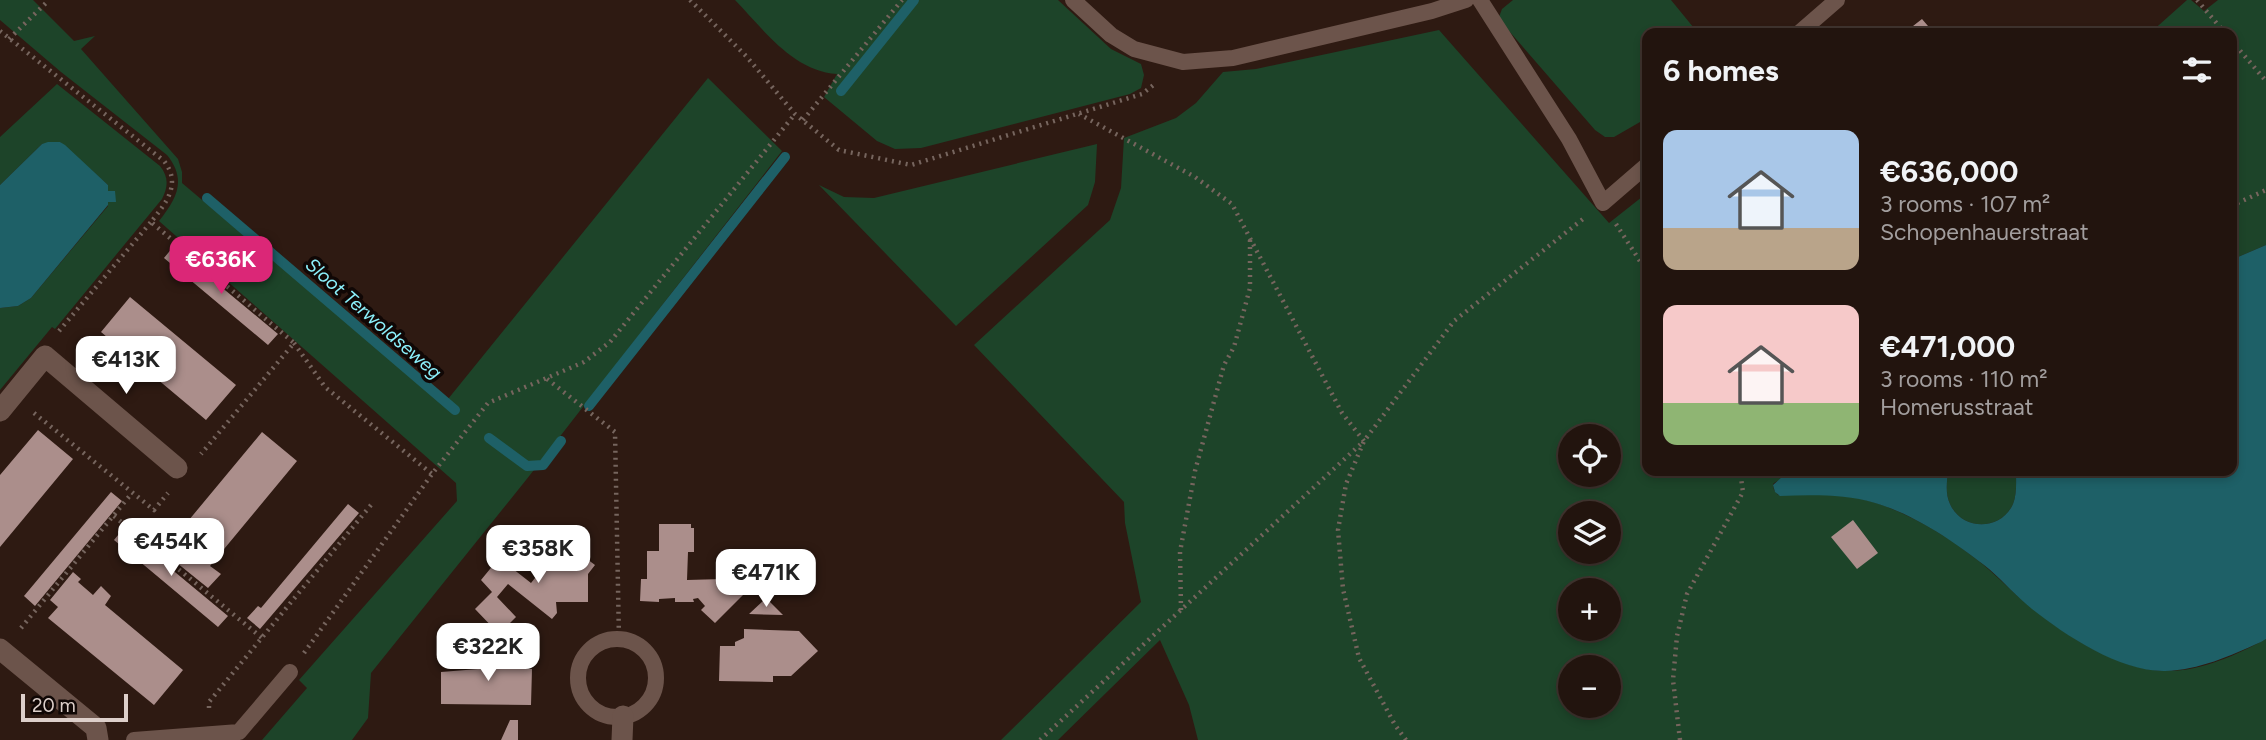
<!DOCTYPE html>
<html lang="en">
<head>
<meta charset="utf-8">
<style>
  body { margin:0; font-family:Figtree,sans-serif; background:#2a1d17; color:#f1f3f6; height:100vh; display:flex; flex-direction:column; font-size:26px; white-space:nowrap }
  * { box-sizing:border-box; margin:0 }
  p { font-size:23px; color:#a29e9e }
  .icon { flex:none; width:38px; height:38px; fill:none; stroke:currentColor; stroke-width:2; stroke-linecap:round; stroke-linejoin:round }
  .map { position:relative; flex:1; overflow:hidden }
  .side { position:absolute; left:1642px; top:28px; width:595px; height:448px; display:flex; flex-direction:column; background:#22140e; border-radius:14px; box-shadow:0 4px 10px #0003,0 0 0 2px #3f332e }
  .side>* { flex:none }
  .tools { position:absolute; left:1558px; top:424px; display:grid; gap:14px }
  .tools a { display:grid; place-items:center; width:63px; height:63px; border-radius:50%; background:#22140e; box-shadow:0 4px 10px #0003,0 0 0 2px #3f332e; font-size:35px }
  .scale { position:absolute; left:21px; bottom:18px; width:107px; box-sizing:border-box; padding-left:7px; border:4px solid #ddcfca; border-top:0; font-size:19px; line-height:24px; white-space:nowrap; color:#ddcfca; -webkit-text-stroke:5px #100705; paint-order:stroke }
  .price { position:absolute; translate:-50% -60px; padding:0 16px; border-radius:14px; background:#fff; color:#222; font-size:23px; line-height:46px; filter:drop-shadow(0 2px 4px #0008) }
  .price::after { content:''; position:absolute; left:50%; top:42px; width:21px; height:16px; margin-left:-10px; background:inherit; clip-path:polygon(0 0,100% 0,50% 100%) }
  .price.on { background:#db2777; color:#fff }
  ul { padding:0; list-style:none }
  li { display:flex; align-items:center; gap:21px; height:175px; padding:0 21px }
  li span { display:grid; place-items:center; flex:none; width:196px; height:140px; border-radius:14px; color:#555 }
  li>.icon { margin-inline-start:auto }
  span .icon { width:84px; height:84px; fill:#fffc; stroke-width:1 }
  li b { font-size:30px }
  h2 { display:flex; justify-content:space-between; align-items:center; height:84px; padding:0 21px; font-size:30px }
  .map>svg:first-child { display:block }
</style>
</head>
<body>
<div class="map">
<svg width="2266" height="740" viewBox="0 0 2266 740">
  <rect width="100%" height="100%" fill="#2e1a12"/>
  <path fill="#1d4429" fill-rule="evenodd" d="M0,0H33L74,41L95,36L81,49L178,159L182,172V183L444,404L708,78L782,151L530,475L371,673L368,718L352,740H262L307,688L299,680L457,501L456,483L159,221C177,198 187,180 167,155L61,72L0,20Z
    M735,0H1058L1111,49L1141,64L1144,75L1141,88L1130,94L921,148L895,149L877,141L824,97L837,74C793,71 764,30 735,0Z
    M1513,0H1671L1698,33H1647V118L1614,137H1605L1595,130L1503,24L1499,17L1502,9Z
    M2187,0H2191L2204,11L2218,0H2266V245L2231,260V33H2150Z
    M1439,30L1609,223L1647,193V471H1866C1843,477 1785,472 1773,484L1774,490L1778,495C1811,495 1847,492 1879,504C1913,516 1947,536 1976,559C1996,574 2012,593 2032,608C2066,636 2119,670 2165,671C2199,672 2237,655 2266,639V740H1198L1189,705L1160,640L1058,740H1001L1141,602L1125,523L1124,502L974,345L1110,220L1121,188L1124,138L1176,118L1196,103L1223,72L1256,69ZM1570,436H1608V474H1570ZM1570,513H1608V551H1570ZM1570,590H1608V628H1570ZM1570,667H1608V705H1570Z
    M57,84L160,166C169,177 168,187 162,199L55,329L52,327L0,390V308L18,306L31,298L108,206V202H115L108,191V185L60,142L42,144L0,185V137Z
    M1097,144L1095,182L1088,205L956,326L819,185L844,197L874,198Z
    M1948,471H2016C2016,482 2017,494 2013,504C2001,531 1962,531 1950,504C1945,494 1947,481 1948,471Z"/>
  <path fill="#1e6067" d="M48,142H60L65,145L108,185V191H115L116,202H108V205L31,298L18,306L0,308V185L42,144Z
    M2266,245V639L2261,642C2230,656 2199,670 2165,671C2121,672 2066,636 2032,609C2017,597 2004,582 1989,569C1958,544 1914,514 1875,503C1844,494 1812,495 1780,496L1775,492L1773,485L1782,477L1793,474L1827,476L1866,471H1948C1947,481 1945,494 1950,504C1962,531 2001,531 2013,504C2017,494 2016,482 2016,471H2231V260Z"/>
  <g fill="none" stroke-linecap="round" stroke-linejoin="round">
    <path stroke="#1e6067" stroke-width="10" d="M841,91L914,0
      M207,198L455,410
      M589,406L785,157
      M489,438L527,466L543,465L561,441"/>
  </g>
  <path fill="#ab8e8b" d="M1922,19L1934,33H1904Z
    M173,247L278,334L268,345L164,258Z
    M130,297L236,385L206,420L101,332Z
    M38,430L73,459L0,547V475Z
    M262,432L297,461L210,566L221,574L208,588L177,563L188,550L174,538Z
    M111,492L122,501L35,606L24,596Z
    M348,504L359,513L260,629L247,618L258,606L261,608Z
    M1853,520L1878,553L1857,569L1831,537Z
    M659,524H691V528H694V552H688L687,580L723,579L727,584L752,560L765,573L715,623L701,610L705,606L698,598L693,599L694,602H675V598L659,599V602L640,601L641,579H647V551H659Z
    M123,529L228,616L218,627L114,540Z
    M565,540L579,552H587V559L595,565L588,574V602H556L557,613L552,619L508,584L497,597L516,617L499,634L475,609L492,592L481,580L499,558L531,583L543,568V552H556Z
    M73,572L81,579L78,582L93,595L101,586L111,596L105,605L183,670L154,705L48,618L58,607L50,600Z
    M766,598L783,615L749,614Z
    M744,629L799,631L818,651L791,676H773V682L719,681L720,646H735V642L744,638Z
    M478,650H497L517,669H532L531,705L441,704V672L478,669Z
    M510,720H518V740H501Z"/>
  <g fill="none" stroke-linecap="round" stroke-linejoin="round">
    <path stroke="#76655e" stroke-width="4.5" stroke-dasharray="2 5" stroke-linecap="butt" d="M690,0L746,56L795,114L839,150L911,165L1142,94L1156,83
      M2197,0L2225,33
      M0,31L164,161C182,184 166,203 151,222L294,343L201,454
      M9,39L49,0
      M2231,40L2266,81
      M803,120L902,0
      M2231,206L2266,190
      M1616,224L1647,272
      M59,331L151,222
      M294,343L325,387L432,474
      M547,379L615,432L619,639
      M34,413L154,510L168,493
      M114,516L262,638
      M1181,610L1180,552L1195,471L1224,365L1234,347L1250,288V238
      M21,628L132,493
      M304,653L432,474L488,403L584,362L610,342L795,114
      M209,708V702L371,505
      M1040,740L1364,441L1342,413L1232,204L1195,177L1079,114
      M1406,740L1395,725L1359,658L1343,589L1338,530L1346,484L1364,441L1454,321L1583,219
      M1680,740L1673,680L1677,636L1687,594L1743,492L1740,471"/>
    <path stroke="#6c544b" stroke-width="16" d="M1073,0L1111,35L1134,49L1183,62L1233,58L1432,11L1466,0
      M1480,0L1569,139L1603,203L1647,165
      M1799,33L1837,0
      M578 678a39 39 0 1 1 78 0a39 39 0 1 1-78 0Z
      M134,740L239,732L290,672"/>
    <path stroke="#6c544b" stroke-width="21" d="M0,411L45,356L177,468
      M0,649L96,728L98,740
      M622,740L623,716"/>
  </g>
  <g text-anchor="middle" stroke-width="7" stroke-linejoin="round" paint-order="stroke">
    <g font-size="19" font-style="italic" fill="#8cf1fc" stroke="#100705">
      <text transform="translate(374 318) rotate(41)" y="7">Sloot Terwoldseweg</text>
    </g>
  </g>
</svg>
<div class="tools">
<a><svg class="icon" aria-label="locate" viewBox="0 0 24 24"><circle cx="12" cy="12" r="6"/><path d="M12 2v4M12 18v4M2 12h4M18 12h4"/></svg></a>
<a><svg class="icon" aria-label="layers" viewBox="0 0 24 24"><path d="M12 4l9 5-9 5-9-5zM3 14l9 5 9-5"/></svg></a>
<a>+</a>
<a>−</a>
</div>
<div class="scale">20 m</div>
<b class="price on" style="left:221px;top:296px">€636K</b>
<b class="price" style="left:126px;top:396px">€413K</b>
<b class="price" style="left:171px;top:578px">€454K</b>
<b class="price" style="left:538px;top:585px">€358K</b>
<b class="price" style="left:766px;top:609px">€471K</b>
<b class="price" style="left:488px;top:683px">€322K</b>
<section class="side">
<h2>6 homes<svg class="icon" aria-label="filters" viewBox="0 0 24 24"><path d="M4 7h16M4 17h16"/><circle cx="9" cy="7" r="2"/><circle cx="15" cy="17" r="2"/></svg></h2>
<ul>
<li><span style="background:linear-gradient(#a9c7e8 70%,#b9a48a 0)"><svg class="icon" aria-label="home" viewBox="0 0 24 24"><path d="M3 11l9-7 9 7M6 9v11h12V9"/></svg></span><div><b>€636,000</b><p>3 rooms · 107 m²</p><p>Schopenhauerstraat</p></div></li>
<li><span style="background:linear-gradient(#f6c9c9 70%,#8fb573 0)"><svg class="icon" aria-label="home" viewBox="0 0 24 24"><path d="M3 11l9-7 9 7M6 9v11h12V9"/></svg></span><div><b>€471,000</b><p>3 rooms · 110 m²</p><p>Homerusstraat</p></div></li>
</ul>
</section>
</div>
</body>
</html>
